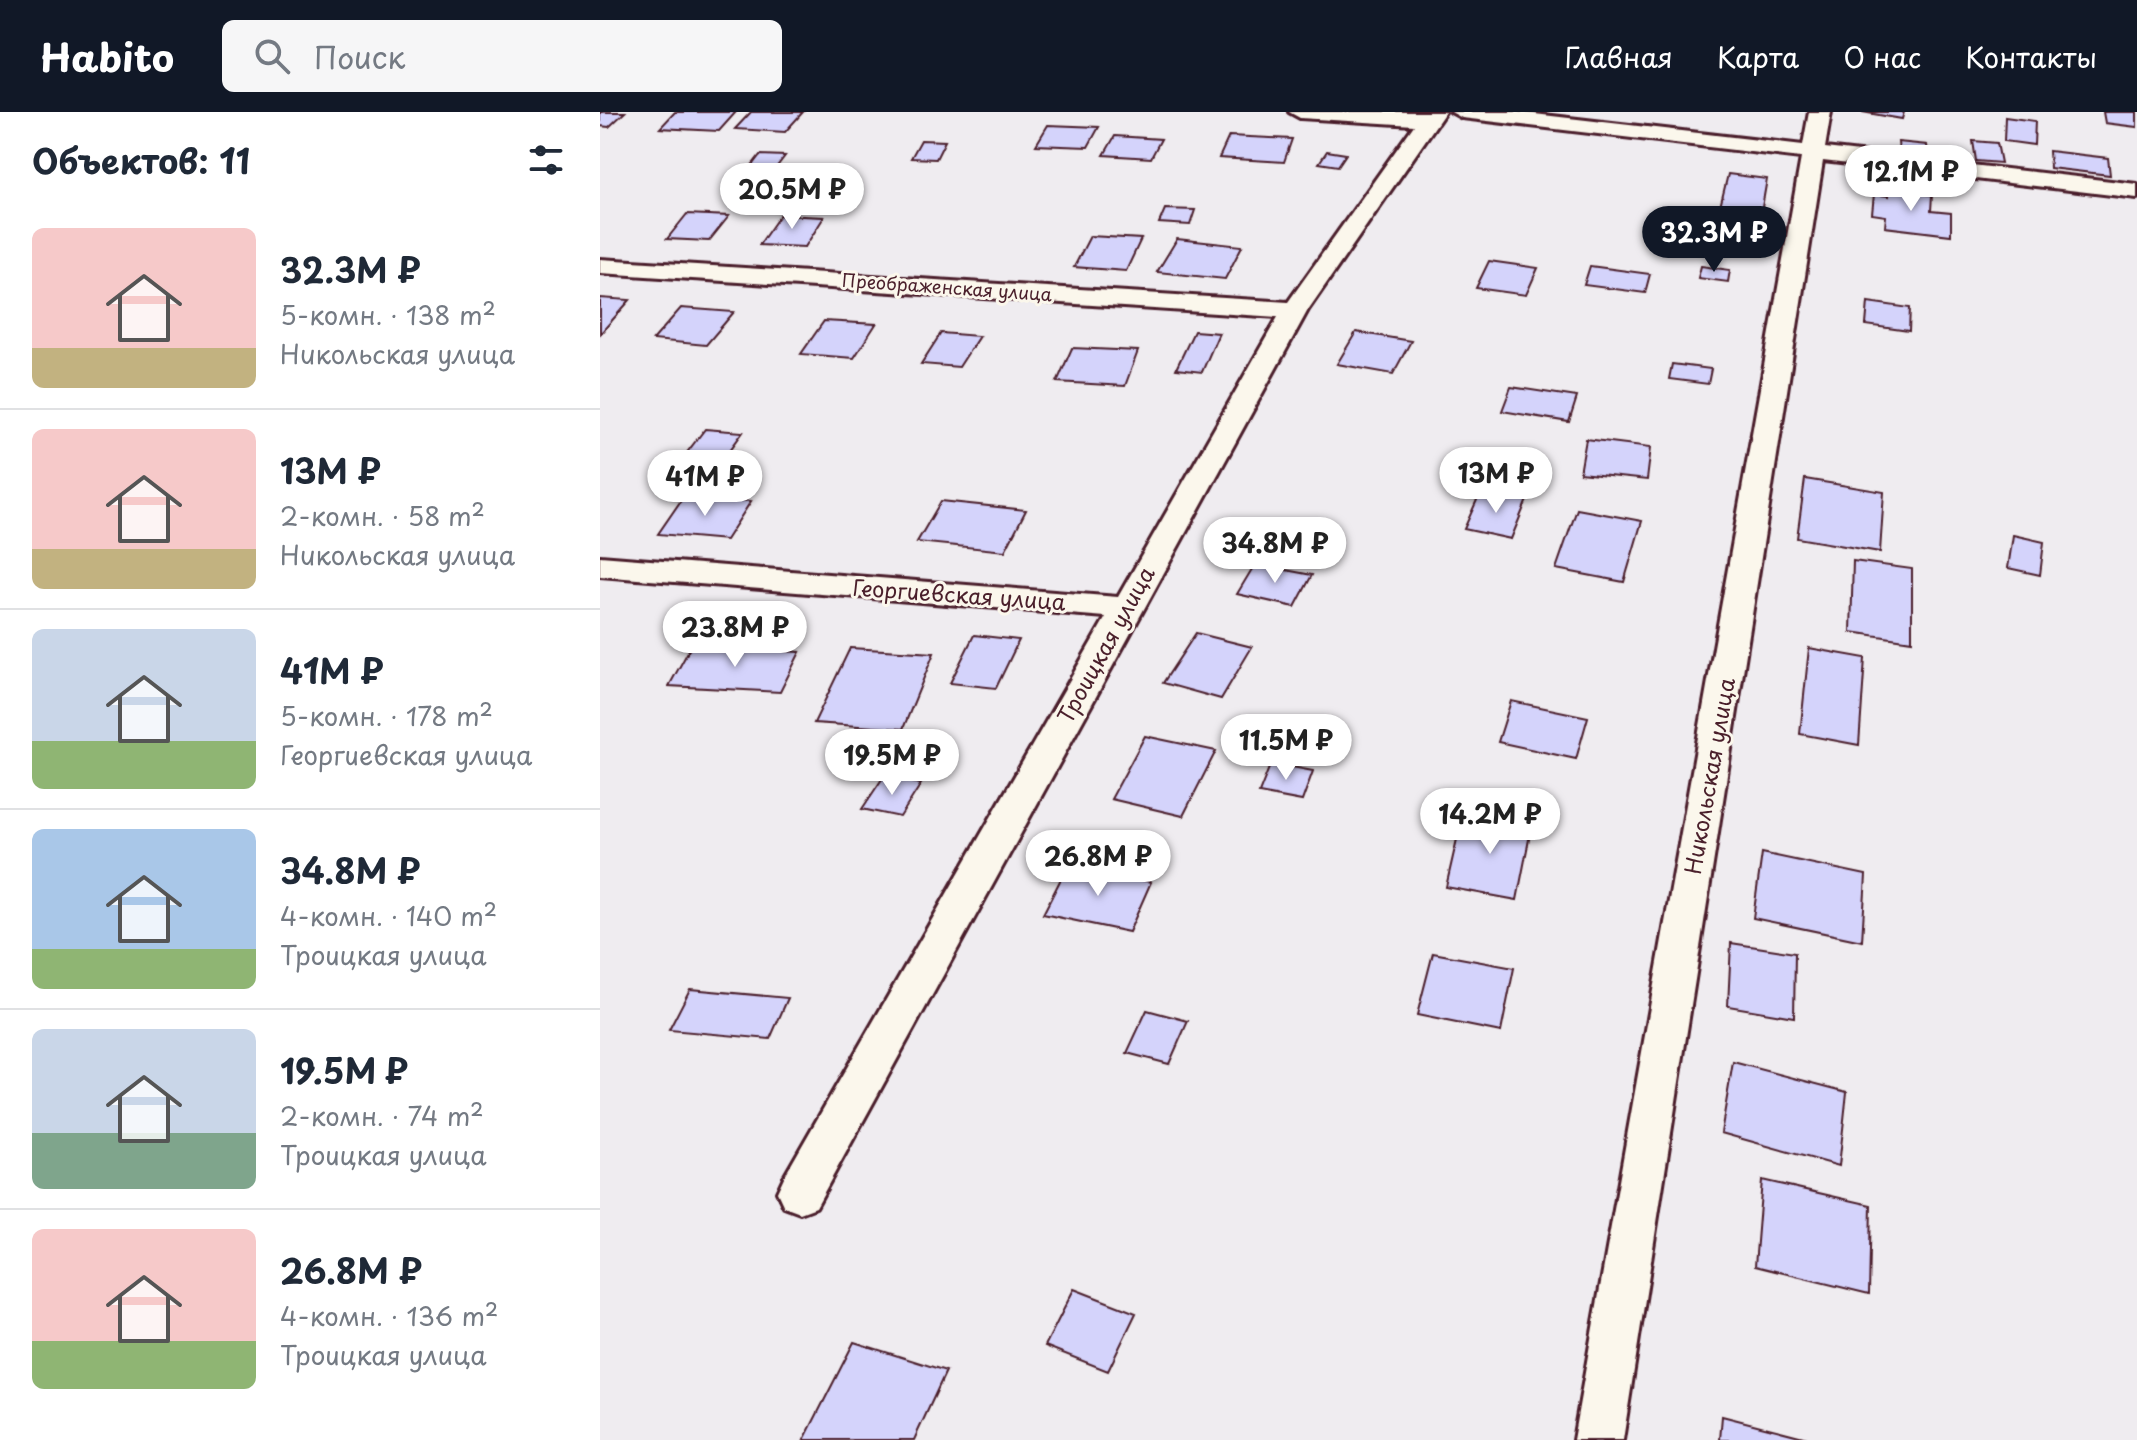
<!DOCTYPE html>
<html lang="ru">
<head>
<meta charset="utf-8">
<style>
  body { margin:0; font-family:"Playpen Sans",sans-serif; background:#f6f6f7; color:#1f2937; height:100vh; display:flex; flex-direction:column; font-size:30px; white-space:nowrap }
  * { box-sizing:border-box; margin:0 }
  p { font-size:26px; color:#747a83 }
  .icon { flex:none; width:44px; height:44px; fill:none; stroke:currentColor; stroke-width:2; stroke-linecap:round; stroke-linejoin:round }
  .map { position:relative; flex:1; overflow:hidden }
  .panel { display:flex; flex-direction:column; background:#fff; width:600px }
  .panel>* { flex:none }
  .price { position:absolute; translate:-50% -68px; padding:0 18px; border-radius:28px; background:#fff; color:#222; font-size:26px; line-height:52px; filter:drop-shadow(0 2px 4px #0008) }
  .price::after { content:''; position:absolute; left:50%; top:48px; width:24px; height:18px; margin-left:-12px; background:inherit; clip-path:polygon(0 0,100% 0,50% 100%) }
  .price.selected { background:#111827; color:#fff }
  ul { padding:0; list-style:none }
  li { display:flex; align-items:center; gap:24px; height:200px; padding:0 32px }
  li+li { border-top:2px solid #e0e1e3 }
  li span { display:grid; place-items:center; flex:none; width:224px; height:160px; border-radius:12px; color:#555 }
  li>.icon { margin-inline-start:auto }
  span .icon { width:96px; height:96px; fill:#fffc; stroke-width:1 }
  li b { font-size:34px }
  h2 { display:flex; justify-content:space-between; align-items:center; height:96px; padding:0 32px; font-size:34px }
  header { display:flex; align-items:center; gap:48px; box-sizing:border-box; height:112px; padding:0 40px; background:#111827; color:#fff }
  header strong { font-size:38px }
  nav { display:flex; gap:44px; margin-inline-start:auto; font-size:28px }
  .search { width:560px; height:72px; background:#f6f6f7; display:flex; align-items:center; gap:20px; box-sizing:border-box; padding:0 28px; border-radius:12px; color:#747a83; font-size:30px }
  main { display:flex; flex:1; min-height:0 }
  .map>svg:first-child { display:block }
</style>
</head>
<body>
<header>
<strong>Habito</strong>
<div class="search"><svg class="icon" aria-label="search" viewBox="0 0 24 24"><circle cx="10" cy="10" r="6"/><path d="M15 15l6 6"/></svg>Поиск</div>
<nav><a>Главная</a><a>Карта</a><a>О нас</a><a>Контакты</a></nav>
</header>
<main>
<section class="panel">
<h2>Объектов: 11<svg class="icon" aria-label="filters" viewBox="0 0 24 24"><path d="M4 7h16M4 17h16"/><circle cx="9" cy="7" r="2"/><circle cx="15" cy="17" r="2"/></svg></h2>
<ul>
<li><span style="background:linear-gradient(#f6c9c9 75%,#c2b280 0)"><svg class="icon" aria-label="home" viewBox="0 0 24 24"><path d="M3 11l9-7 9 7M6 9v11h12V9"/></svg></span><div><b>32.3M ₽</b><p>5-комн. · 138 m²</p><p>Никольская улица</p></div></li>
<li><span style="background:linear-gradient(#f6c9c9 75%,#c2b280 0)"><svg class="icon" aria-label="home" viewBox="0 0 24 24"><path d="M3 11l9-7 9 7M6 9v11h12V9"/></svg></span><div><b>13M ₽</b><p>2-комн. · 58 m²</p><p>Никольская улица</p></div></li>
<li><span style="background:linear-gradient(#c9d6e8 70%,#8fb573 0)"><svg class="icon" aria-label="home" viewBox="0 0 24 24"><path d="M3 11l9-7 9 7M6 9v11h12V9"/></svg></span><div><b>41M ₽</b><p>5-комн. · 178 m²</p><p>Георгиевская улица</p></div></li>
<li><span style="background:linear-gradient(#a9c7e8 75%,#8fb573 0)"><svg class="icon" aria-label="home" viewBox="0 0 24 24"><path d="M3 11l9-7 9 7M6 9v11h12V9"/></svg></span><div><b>34.8M ₽</b><p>4-комн. · 140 m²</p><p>Троицкая улица</p></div></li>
<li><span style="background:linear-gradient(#c9d6e8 65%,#7fa58c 0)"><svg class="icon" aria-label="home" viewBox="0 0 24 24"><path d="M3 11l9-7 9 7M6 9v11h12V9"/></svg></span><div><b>19.5M ₽</b><p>2-комн. · 74 m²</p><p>Троицкая улица</p></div></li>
<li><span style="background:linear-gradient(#f6c9c9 70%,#8fb573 0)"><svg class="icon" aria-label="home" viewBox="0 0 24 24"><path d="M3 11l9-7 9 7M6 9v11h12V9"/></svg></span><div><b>26.8M ₽</b><p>4-комн. · 136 m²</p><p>Троицкая улица</p></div></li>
</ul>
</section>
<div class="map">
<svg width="1537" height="1328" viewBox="0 0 1537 1328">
  <rect width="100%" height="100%" fill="#efecf0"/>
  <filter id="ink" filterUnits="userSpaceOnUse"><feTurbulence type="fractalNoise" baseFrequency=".0125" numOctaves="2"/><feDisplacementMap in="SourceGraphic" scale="16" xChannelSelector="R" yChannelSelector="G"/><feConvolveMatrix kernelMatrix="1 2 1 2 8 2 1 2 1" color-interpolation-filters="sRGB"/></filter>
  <g filter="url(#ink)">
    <path fill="#d4d3fb" stroke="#4a1f2b" stroke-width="2" d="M0,0H25L9,15L0,14Z
      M75,0H136L119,19L60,16Z
      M151,0H203L185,20L135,17Z
      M1262,0H1304L1302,7Z
      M1503,0H1537V15L1505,11Z
      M1405,5L1435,9L1434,33L1404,29Z
      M448,13L499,15L488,35L436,33Z
      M515,24L561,27L551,46L504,43Z
      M629,24L692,27L684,50L619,46Z
      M321,28L345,29L336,47L311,46Z
      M1373,29L1397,31L1401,51L1376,49Z
      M1298,30L1327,33L1328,42L1299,40Z
      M727,39L746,42L738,54L719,51Z
      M1449,39L1508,46L1510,63L1450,56Z
      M160,43L185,44L175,57L150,56Z
      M1128,62L1167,67L1161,101L1120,95Z
      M1289,78L1332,83L1331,99L1351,101V123L1285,115L1286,104L1272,102L1274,82L1289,84Z
      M565,97L595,98L590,113L559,111Z
      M87,102L129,104L109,129L67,127Z
      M180,103L224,105L205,135L159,133Z
      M490,124L541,127L526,159L474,155Z
      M577,127L642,134L625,167L557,160Z
      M889,149L938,156L926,183L876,176Z
      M990,154L1050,162L1045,181L984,173Z
      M1101,154L1130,158L1128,170L1098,166Z
      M0,186L30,188L0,222Z
      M1268,190L1310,196L1309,219L1266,213Z
      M81,196L134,200L106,233L53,228Z
      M224,209L276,212L254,246L201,242Z
      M594,219L619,221L602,260L576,257Z
      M756,220L811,229L793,262L737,252Z
      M341,221L379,224L359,255L321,252Z
      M472,236L538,239L525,274L457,270Z
      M1072,252L1111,257L1108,272L1069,267Z
      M911,275L977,285L969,310L902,299Z
      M105,317L143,320L106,371L66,368Z
      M986,327L1051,335L1047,368L980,361Z
      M1205,367L1284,380L1280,440L1197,426Z
      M881,379L927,388L911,427L864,417Z
      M84,384L151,389L126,428L58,422Z
      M341,389L426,398L405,439L317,430Z
      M977,397L1042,409L1024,470L956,457Z
      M1413,423L1444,430L1440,463L1408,456Z
      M1253,449L1312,457V529L1251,520Z
      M655,452L712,463L695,495L637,482Z
      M596,521L652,535L621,587L563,571Z
      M374,523L419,528L396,576L350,571Z
      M91,534L200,540L180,580L69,574Z
      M250,536L334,541L303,617L214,611Z
      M1209,536L1265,546L1259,633L1200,622Z
      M911,589L988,605L976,647L898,630Z
      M545,624L616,639L583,704L511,687Z
      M671,651L713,659L702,689L659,681Z
      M284,664L321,672L300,705L262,697Z
      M863,701L932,712L917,788L846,775Z
      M1162,741L1266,763L1262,829L1153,806Z
      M468,753L551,770L529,820L443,802Z
      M1131,831L1195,841L1194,905L1128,894Z
      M833,841L914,856L901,920L817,903Z
      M90,877L188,886L170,927L69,918Z
      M547,898L588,909L569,952L527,941Z
      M1133,950L1247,980L1239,1054L1121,1021Z
      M1162,1068L1271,1093L1269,1182L1155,1154Z
      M474,1177L536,1201L508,1259L445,1234Z
      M254,1230L346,1259L314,1328H204Z
      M1122,1304L1215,1328H1120Z"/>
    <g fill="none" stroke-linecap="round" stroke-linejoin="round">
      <g stroke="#4a1f2b" stroke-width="6">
        <path id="minor" d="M689,0H845L708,198L216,1095L200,1101L184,1095L177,1080L184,1065L506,505L0,464V444L518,485L678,205L0,161V147L688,190L814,13L700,6Z
          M851,0H917L1203,33L1209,0H1231L1225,36L1537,72V86L1223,49L1023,1328H973L1201,46L862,6Z"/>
      </g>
      <use href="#minor" fill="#fbf7ec" fill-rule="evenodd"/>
    </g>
  </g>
  <g text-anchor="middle" stroke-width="6" stroke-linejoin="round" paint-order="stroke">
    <g font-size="18" fill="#4a1f2b" stroke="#fbf7ec">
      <text transform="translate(347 176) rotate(4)" y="6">Преображенская улица</text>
    </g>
    <g font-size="22" fill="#4a1f2b" stroke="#fbf7ec">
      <text transform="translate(359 483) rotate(4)" y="8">Георгиевская улица</text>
      <text transform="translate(506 533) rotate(-61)" y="8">Троицкая улица</text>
      <text transform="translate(1110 664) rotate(-80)" y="8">Никольская улица</text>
    </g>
  </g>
</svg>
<b class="price" style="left:1311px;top:101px">12.1M ₽</b>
<b class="price" style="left:192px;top:119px">20.5M ₽</b>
<b class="price selected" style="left:1114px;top:162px">32.3M ₽</b>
<b class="price" style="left:896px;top:403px">13M ₽</b>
<b class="price" style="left:105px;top:406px">41M ₽</b>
<b class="price" style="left:675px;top:473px">34.8M ₽</b>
<b class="price" style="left:135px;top:557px">23.8M ₽</b>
<b class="price" style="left:686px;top:670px">11.5M ₽</b>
<b class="price" style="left:292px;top:685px">19.5M ₽</b>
<b class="price" style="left:890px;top:744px">14.2M ₽</b>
<b class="price" style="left:498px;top:786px">26.8M ₽</b>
</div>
</main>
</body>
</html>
